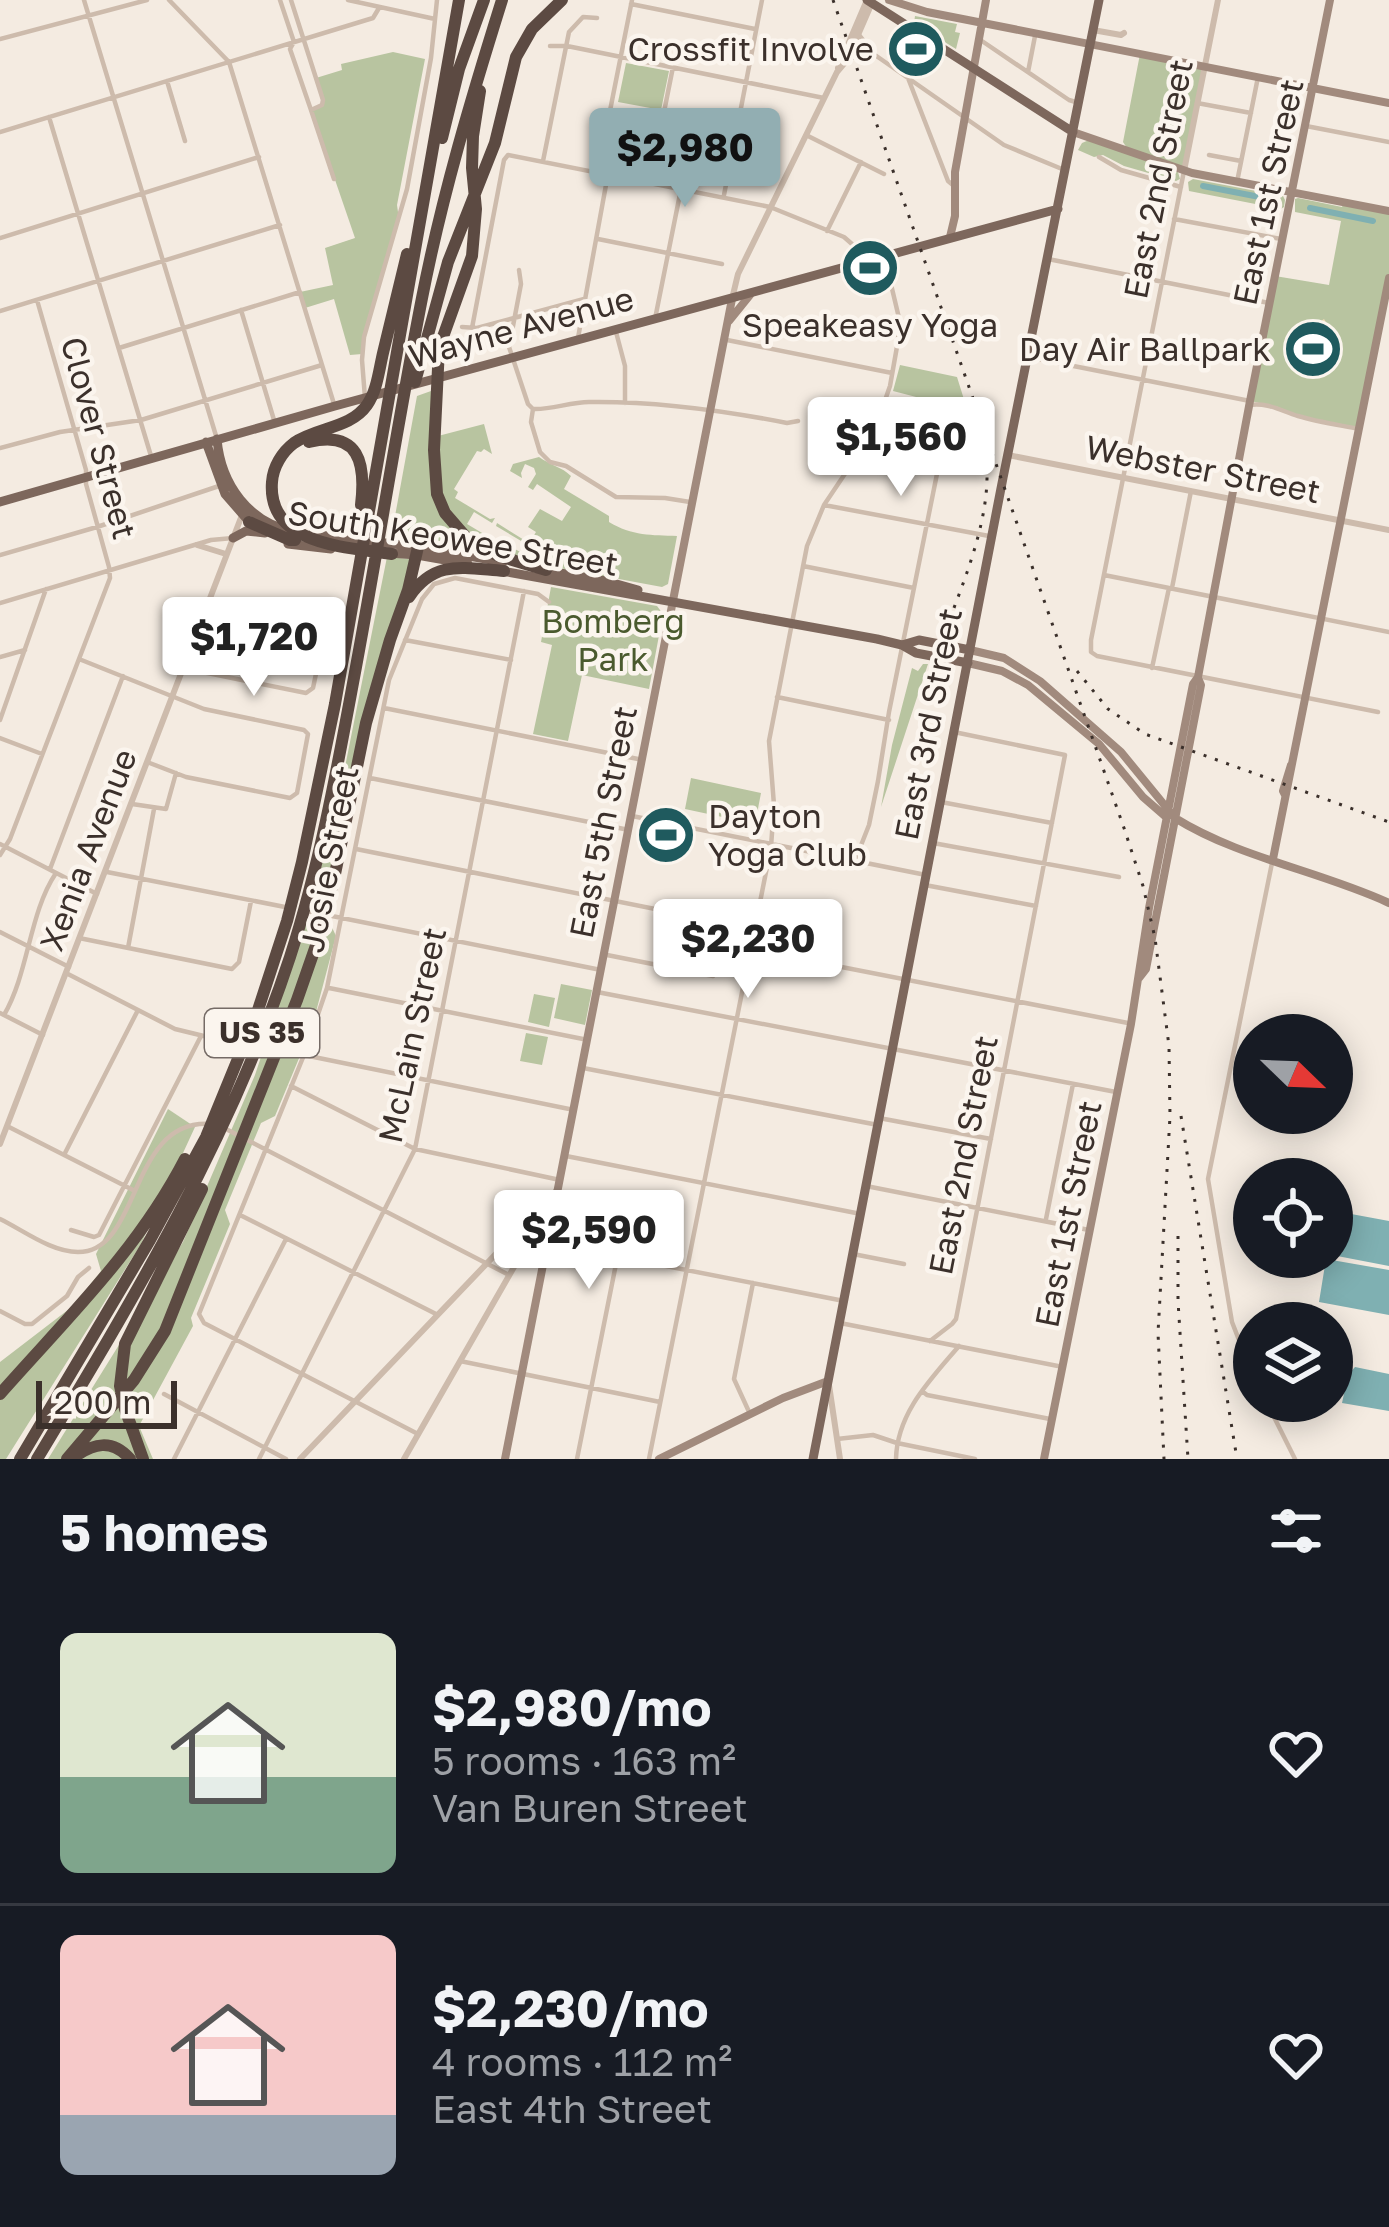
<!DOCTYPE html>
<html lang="en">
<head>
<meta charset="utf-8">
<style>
  body { margin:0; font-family:"Golos Text",sans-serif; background:#242831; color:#f1f3f6; height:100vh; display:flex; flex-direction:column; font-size:45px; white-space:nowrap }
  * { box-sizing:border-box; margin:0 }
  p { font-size:39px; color:#9ea1a6 }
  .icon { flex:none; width:66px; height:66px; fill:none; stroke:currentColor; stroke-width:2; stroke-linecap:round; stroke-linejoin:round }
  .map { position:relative; height:1459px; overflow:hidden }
  .side { display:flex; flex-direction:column; background:#171b24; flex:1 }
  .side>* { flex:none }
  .needle { width:78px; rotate:113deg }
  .fabs { position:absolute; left:1233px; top:1014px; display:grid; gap:24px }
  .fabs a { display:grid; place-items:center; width:120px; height:120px; border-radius:50%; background:#171b24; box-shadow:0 6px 30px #0003; font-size:60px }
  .scale { position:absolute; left:36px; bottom:30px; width:141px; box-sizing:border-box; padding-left:12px; border:6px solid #3b302b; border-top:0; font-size:33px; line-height:42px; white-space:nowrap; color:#3b302b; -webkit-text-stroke:9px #fbf5ee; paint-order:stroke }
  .price { position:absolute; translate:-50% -102px; padding:0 27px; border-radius:12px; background:#fff; color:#222; font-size:39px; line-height:78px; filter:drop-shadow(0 3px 6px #0008) }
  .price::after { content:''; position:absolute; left:50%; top:72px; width:36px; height:27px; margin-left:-18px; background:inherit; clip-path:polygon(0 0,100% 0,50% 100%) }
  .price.selected { background:#92aeb2; color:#111 }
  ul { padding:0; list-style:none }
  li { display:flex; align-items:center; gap:36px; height:300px; padding:0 60px }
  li+li { border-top:3px solid #363941 }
  li span { display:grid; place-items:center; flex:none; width:336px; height:240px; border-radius:18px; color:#555 }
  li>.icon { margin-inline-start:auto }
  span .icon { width:144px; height:144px; fill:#fffc; stroke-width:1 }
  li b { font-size:51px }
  h2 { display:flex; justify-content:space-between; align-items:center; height:144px; padding:0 60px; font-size:51px }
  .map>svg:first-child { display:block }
</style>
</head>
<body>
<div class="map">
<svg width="1389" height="1459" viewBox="0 0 1389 1459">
  <rect width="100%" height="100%" fill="#f4ebe1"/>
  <path fill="#b8c4a0" d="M915,16L957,24L955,32L960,33L956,49L914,23Z
    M393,52L425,59L397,205L399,219L368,323L362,354L350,355L334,299L305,308L300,292L333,285L325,248L355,238L311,110L322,104L316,78L342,70L341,64Z
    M1140,54L1204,67L1184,171L1131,154L1123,142Z
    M626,63L669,71L661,110L618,102Z
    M1089,140L1178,172L1180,179L1176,181L1124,166L1103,155L1094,157L1078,150L1082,143Z
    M1193,179L1283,196L1285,200L1284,207L1281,209L1189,191L1188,182Z
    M1298,198L1342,207L1344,202L1389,210V274L1360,429L1297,416L1278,407L1250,401L1275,276L1329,285L1341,221L1295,212V199Z
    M900,365L957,377L981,454L911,441L920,398L893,391Z
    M431,391L432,483L478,551L391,538L417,396Z
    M484,424L492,454L484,449L481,452L477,451L454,489L458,492L455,498L490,519L495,518L492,523L474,512L467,524L509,549L511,547L526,555L528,545L496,526L497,523L529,543L536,532L528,527L540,509L562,521L571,507L537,484L533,490L528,487L536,474L534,468L525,464L521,473L522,478L510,471L513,464L539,457C550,465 562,467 571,476L564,489L609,516V522C632,536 652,535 677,536L668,584L662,587L538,564L484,548L458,527L439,489L438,436Z
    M387,557L412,559L322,906L311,905L337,807Z
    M551,587L657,606L663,614L649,689L582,675L568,741L533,734L552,645L541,642Z
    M923,664H928L881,807L892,745L912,668L918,671Z
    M691,778L761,793L755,824L685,809Z
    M307,918L329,921L336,936L312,1027L275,1116L261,1123L225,1210L230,1224L191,1318L193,1326L139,1426L153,1459H48L183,1242L255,1075Z
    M561,984L592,990L585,1025L554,1018Z
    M534,994L555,998L549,1027L528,1022Z
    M526,1033L548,1037L542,1065L520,1061Z
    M168,1109L195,1127L141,1244L6,1459H0V1362L73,1306L101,1271L96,1254Z"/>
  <path fill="#efdcb8" d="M1324,319L1339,344C1327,362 1305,358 1300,336Z"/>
  <path fill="#7fb0b2" d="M1335,1211L1389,1221V1266L1332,1255Z
    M1326,1259L1389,1270V1315L1319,1302Z
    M1355,1367L1389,1374V1411L1342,1403L1348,1375Z"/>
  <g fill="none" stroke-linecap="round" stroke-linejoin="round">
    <path stroke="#7fb0b2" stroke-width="6" d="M1203,186L1270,199
      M1310,208L1373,221"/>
    <path stroke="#cdbbac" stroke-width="4.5" d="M84,0L217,439
      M169,0L229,62L334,404
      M280,0L294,42L290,49L311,110L322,105L323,100L291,0
      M348,0L435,19
      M631,4L755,29
      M859,35L875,55L1004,145L1062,169
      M0,39L147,0
      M979,39L1069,100L1079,103
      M550,46H567L824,98
      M1028,72L1035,36
      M908,78L948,181L954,186
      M167,81L185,141
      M1197,103L1251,113
      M311,110L334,179
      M49,117L151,456
      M1306,126L1389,142
      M0,132L373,18L379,8
      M806,135L884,174
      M1209,155L1241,161
      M1099,157L1121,170L1181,187
      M543,161L569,32L583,17L597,18
      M598,171L632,0
      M1184,171L1091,640V652L1097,656L1378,712
      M650,182L673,67
      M1237,182L1258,77
      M724,195L762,0
      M1174,219L1281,239
      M827,231L861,162
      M0,238L259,157
      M598,239L722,264
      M1048,259L1269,303
      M519,270L521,284L509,347L528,404L533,409L531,422L540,452L550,462L566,466L616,497L665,498L690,502
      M241,310L274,420
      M0,311L280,225
      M655,319L681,189
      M462,327L477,328L584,299
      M472,328L504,160L508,155L770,207L844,237L852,244L859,262
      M616,332L625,366V403
      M578,338L608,174
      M727,340L892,373
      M119,348L300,292
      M1028,357L1250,401
      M365,398L362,360L364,337L407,189L431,58L437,0
      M1249,405C1268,402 1281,411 1298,416C1318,422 1339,425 1359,429
      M533,409C551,410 570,402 589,402C656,401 721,410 787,423L798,421
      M870,439L975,460
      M0,448L60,432L141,420L322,365
      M824,505L989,536
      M0,555L97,527L219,486
      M803,566L914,588
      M1104,575L1389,632
      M1172,588L1191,491
      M0,603L211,540L233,538
      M405,640L511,660
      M0,657L25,650
      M79,659L204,709L304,730L308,734L297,793L290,798L186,777L147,762
      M183,668L306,693L313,688L325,631L321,623L209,600
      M1152,668L1169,588
      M777,697L889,720
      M384,708L643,760
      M0,720L46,589
      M0,738L42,754
      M370,778L629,830
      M941,802L1052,823
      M132,804L166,809L176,773
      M632,816L926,875
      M933,843L1119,877
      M0,844L97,894
      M356,849L755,929
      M0,855L10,839L110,578L109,567L86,484V470L37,300
      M859,861L858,853L869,825L878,781L889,712L941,454
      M50,869L123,676
      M107,872L290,908
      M925,885L1036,906
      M307,911L601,970
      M0,932L69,967
      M79,938L232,969L239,962L251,901
      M128,948L154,809
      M607,955L713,976
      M821,963L1128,1023
      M66,973L175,1029L212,1038
      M329,988L588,1040
      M597,992L1116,1092
      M0,1013L43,1035
      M4,1015C29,972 29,913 56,873
      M304,1055L574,1110
      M583,1068L878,1125
      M291,1086L415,1149L560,1180
      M879,1118L991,1139
      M7,1126L135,1191
      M226,1129L509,1275
      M64,1155L138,1010
      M566,1156L861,1214
      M866,1186L1089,1230
      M240,1215L438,1315
      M0,1219C23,1230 51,1252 78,1252C142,1252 128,1119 210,1124
      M1046,1219L1073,1084
      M71,1230L94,1237L99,1235L201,1036
      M549,1243L844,1301
      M853,1254L904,1264
      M0,1311L25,1324H32L67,1296L78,1277L89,1268
      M840,1323L1063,1367
      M930,1341L952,1324L956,1319L1065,755L954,732
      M460,1361L660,1402
      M1254,1379L1232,1322L1208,1179L1272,863
      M922,1391L927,1395L1050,1419
      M164,1394L286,1459
      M1266,1401L1295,1459
      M750,1414L734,1379L753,1283
      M418,1434L204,1323L199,1314L304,1055L327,988L389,680L422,599L434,584L455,578L538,594L549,602
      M837,1439L873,1435L897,1443L975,1459
      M174,1459L286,1239
      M259,1459L415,1149L524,591
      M577,1459L617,1259
      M649,1459L771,847L774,805L769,741L807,546L824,505L875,429L890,386L898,341L899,318L884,255
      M896,1459C897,1413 930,1380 959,1346"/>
    <path stroke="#cdbbac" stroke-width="6" d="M1093,30L1121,35L1124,33
      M838,68L867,0
      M1184,171L1218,0
      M732,299L738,274L837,72L847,60L871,5
      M1008,455L1389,530
      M197,545L226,554
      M0,1144L242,515
      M829,1385L840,1459
      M300,1459L556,1191
      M404,1459L518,1260L534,1245L547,1242"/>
    <path stroke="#a18a7d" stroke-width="8" d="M889,0L927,12L1389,103
      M1073,132L1192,173L1389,211
      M950,237L955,216V172L986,0
      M729,321L750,295
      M970,650L1004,658L1040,681L1121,752L1175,818C1239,858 1320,871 1389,903
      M968,663L1002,671L1028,685L1099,744L1143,797L1166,817
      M1285,795L1283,791L1291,765
      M1273,859L1389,278
      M1139,978L1146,969L1201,685L1198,678
      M505,1459L732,299
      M659,1459L783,1398L828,1381
      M1044,1459L1131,1024L1149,908L1193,684L1198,677L1250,401L1330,0"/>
    <path stroke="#7d675c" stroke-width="9" d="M867,0L1073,132
      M217,439C221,485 249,523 295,532
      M206,442L225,494L252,525
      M0,502L335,406L1058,209
      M312,534L418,547L503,562
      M233,538L246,531L265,533
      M288,544L331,549
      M389,553L417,555L468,564
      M543,570L606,581L638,590
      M502,571L877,639L902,645L916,653L968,663
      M902,645L919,640L970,650
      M813,1459L1003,478L1099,0"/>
    <path stroke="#5c4a42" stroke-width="12" d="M480,91L473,136L472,168L476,209L472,256L439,348L434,450L437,494L445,513L471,543L499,556L546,570
      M442,138L459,69L484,0
      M415,382L448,262L495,143L516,57L532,29L562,0
      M309,442C359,430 366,463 361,505
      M249,522L290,540H295L298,533
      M392,554C348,547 267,546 272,482C273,467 282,452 294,443C317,427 350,429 367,405C377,391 379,370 383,353C391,320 399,287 407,254
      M409,597C435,559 463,568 504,571
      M0,1394C67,1318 138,1250 185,1159
      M73,1458C93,1443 112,1438 130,1459
      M20,1459L150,1240L206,1137L258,1010L287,921L302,862L335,704L459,0
      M37,1459C134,1298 231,1137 290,957C319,867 336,775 353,683C377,555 397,426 422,298C442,196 471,99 502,0
      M67,1459L134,1380L165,1331L297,1000L320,934L335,874L366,723L390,640L408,590L418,547
      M143,1459L125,1409L120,1386L125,1344L202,1189"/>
    <path stroke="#3b302b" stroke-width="3" stroke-dasharray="3 9" stroke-linecap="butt" d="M833,0L1124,828L1143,886L1155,938L1169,1046L1170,1116L1158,1333L1164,1459
      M933,664C954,602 994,524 986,457
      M1077,671L1108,709L1145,734L1389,822
      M1181,1116L1237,1459
      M1178,1236V1301L1188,1459"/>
  </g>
  <defs>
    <g id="stadium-disc" transform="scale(3)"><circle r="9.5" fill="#1f5a5e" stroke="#fbf5ee"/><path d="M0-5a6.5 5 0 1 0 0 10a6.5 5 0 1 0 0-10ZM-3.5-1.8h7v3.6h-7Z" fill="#fff"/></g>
  </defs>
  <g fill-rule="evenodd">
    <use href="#stadium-disc" x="916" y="49"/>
    <use href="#stadium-disc" x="870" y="268"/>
    <use href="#stadium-disc" x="1313" y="349"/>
    <use href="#stadium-disc" x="666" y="835"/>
  </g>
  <g text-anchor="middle" stroke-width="9" stroke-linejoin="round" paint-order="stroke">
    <rect fill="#fbf5ee" stroke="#756b66" stroke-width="3" x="205" y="1009" width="114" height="48" rx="9"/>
    <g font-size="30" font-weight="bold" fill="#3b302b">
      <text x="262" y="1043">US 35</text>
    </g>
    <g font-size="33" fill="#3b302b" stroke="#fbf5ee" text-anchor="end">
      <text x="874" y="61">Crossfit Involve</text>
      <text x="870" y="337" text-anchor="middle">Speakeasy Yoga</text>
      <text x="1271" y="361">Day Air Ballpark</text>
      <text x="708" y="828" text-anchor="start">Dayton<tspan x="708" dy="38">Yoga Club</tspan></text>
    </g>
    <g font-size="33" fill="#3b302b" stroke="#fbf5ee">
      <text transform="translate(1158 179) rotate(-79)" y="12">East 2nd Street</text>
      <text transform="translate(1268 192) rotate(-78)" y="12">East 1st Street</text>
      <text transform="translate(521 327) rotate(-15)" y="12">Wayne Avenue</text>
      <text transform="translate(99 438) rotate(75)" y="12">Clover Street</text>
      <text transform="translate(1203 469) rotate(11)" y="12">Webster Street</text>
      <text transform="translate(453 538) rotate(9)" y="12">South Keowee Street</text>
      <text transform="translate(928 724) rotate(-79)" y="12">East 3rd Street</text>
      <text transform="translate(603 822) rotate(-79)" y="12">East 5th Street</text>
      <text transform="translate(88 850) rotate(-69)" y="12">Xenia Avenue</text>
      <text transform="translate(329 859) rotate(-79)" y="12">Josie Street</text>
      <text transform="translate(412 1035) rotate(-78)" y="12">McLain Street</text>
      <text transform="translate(963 1155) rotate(-79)" y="12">East 2nd Street</text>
      <text transform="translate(1068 1214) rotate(-79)" y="12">East 1st Street</text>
    </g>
    <g font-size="33" fill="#4a5a2e" stroke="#fbf5ee">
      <text x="613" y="633">Bomberg<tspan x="613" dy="38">Park</tspan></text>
    </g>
  </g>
</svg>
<div class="fabs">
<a><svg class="needle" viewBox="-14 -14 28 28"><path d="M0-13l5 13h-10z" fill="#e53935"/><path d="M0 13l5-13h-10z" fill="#9ea1a6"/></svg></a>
<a><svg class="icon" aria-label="locate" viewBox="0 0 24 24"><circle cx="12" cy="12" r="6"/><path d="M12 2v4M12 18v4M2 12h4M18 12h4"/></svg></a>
<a><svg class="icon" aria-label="layers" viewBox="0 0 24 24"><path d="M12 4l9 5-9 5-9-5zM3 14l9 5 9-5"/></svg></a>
</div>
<div class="scale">200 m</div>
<b class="price selected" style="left:685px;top:210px">$2,980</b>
<b class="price" style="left:901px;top:499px">$1,560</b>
<b class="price" style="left:254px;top:699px">$1,720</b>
<b class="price" style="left:748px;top:1001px">$2,230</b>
<b class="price" style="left:589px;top:1292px">$2,590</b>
</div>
<section class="side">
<h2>5 homes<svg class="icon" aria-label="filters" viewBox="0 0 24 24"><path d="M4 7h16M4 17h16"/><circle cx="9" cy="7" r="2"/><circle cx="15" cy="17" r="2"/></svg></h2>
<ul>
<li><span style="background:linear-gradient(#dfe7d0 60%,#7fa58c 0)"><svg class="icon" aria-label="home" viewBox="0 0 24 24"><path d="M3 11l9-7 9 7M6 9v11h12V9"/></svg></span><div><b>$2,980/mo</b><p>5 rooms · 163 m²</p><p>Van Buren Street</p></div><svg class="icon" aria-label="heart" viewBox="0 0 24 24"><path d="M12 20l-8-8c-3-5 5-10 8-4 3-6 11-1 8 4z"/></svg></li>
<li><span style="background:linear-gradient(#f6c9c9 75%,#9aa5b1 0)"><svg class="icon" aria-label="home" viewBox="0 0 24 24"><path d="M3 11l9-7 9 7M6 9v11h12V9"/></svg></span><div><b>$2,230/mo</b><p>4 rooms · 112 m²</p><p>East 4th Street</p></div><svg class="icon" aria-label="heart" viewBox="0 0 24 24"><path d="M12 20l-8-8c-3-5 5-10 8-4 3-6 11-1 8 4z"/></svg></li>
</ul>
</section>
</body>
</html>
